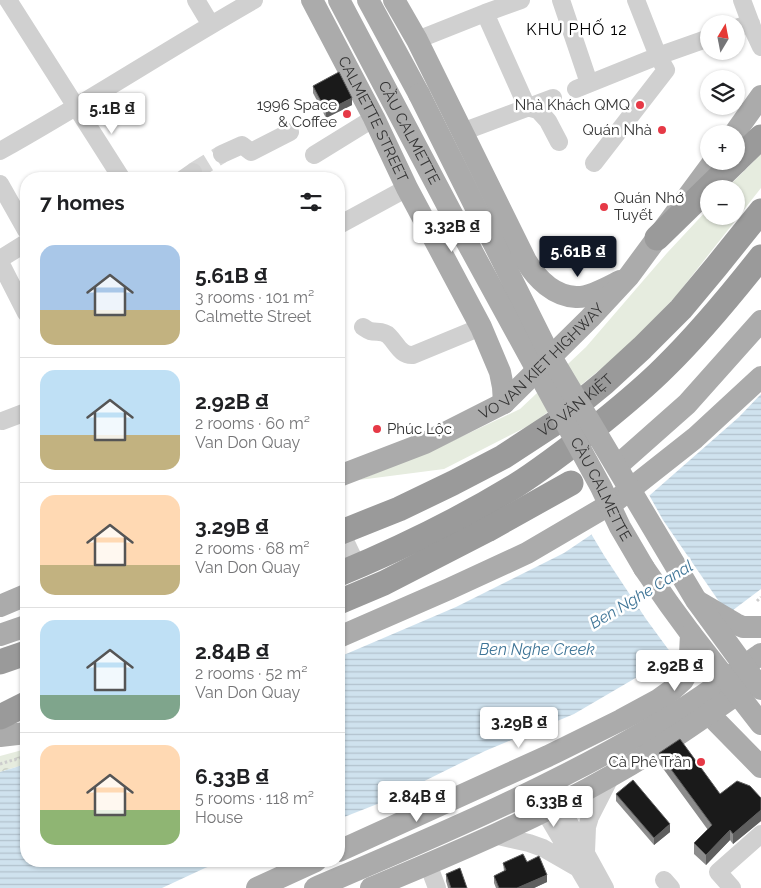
<!DOCTYPE html>
<html lang="en">
<head>
<meta charset="utf-8">
<style>
  body { margin:0; font-family:Raleway,sans-serif; background:#f2f2f2; color:#202124; height:100vh; display:flex; flex-direction:column; font-size:19px; white-space:nowrap }
  * { box-sizing:border-box; margin:0 }
  p { font-size:16px; color:#757577 }
  .icon { flex:none; width:28px; height:28px; fill:none; stroke:currentColor; stroke-width:2; stroke-linecap:round; stroke-linejoin:round }
  .map { position:relative; flex:1; overflow:hidden }
  .sheet { position:absolute; left:20px; top:172px; width:325px; height:695px; display:flex; flex-direction:column; background:#fff; border-radius:20px; box-shadow:0 1px 4px #0004 }
  .sheet>* { flex:none }
  .needle { width:32px; rotate:10deg }
  .buttons { position:absolute; left:700px; top:15px; display:grid; gap:10px }
  .buttons a { display:grid; place-items:center; width:45px; height:45px; border-radius:50%; background:#fff; box-shadow:0 1px 4px #0004; font-size:25px }
  .price { position:absolute; translate:-50% -42px; padding:0 11px; border-radius:5px; background:#fff; color:#222; font-size:16px; line-height:32px; filter:drop-shadow(0 1px 2px #0008) }
  .price::after { content:''; position:absolute; left:50%; top:30px; width:15px; height:11px; margin-left:-8px; background:inherit; clip-path:polygon(0 0,100% 0,50% 100%) }
  .price.current { background:#111827; color:#fff }
  ul { padding:0; list-style:none }
  li { display:flex; align-items:center; gap:15px; height:125px; padding:0 20px }
  li+li { border-top:1px solid #e0e0e0 }
  li span { display:grid; place-items:center; flex:none; width:140px; height:100px; border-radius:15px; color:#555 }
  li>.icon { margin-inline-start:auto }
  span .icon { width:60px; height:60px; fill:#fffc; stroke-width:1 }
  li b { font-size:21px }
  h2 { display:flex; justify-content:space-between; align-items:center; height:60px; padding:0 20px; font-size:21px }
  .map>svg:first-child { display:block }
</style>
</head>
<body>
<div class="map">
<svg width="761" height="888" viewBox="0 0 761 888">
  <defs>
    <pattern id="park-crowns" width="20" height="18" patternUnits="userSpaceOnUse" patternTransform="scale(1.25)"><rect width="20" height="18" fill="#e6ecdf"/><path d="M2 6a3 3 0 1 1 6 0M12 15a3 3 0 1 1 6 0" fill="none" stroke="#c6cbc0"/></pattern>
    <pattern id="water-rules" width="6" height="5" patternUnits="userSpaceOnUse" patternTransform="scale(1.25)"><rect width="6" height="5" fill="#cfe2ee"/><path d="M0 2.5h6" fill="none" stroke="#b2c2cd"/></pattern>
  </defs>
  <rect width="100%" height="100%" fill="#fff"/>
  <path fill="#e6ecdf" d="M761,154V188L676,296L623,351L534,423L444,469L359,480L431,451L520,409L586,347L667,253L709,208V216H736V189H726Z"/>
  <path fill="url(#park-crowns)" d="M26,749V764L0,772V756Z"/>
  <path fill="url(#water-rules)" d="M761,394V589L668,659L574,714L485,751L380,803L339,819V657L456,607L564,553L650,495L739,417Z
    M26,764V861H224L205,868L162,888H0V772Z"/>
  <path fill="#fff" d="M648,493L663,520L729,616L676,657L668,649L646,619L605,557L590,532Z"/>
  <g fill="none" stroke-linecap="round" stroke-linejoin="round">
    <path stroke="#d6d6d6" stroke-width="18" stroke-dasharray="18 9" stroke-linecap="butt" d="M193,172L222,154"/>
    <path stroke="#cdcdcd" stroke-width="3" stroke-dasharray="2.5 2.5" stroke-linecap="butt" d="M757,601L761,597
      M0,764L26,756"/>
    <path stroke="#d0d0d0" stroke-width="18" d="M8,0L122,179
      M196,0L211,25
      M561,0L589,83
      M636,0L658,56L709,38
      M742,0L754,32L761,47
      M485,13L521,0
      M736,28L751,23
      M417,40L485,13L527,107L538,110L548,121L559,142
      M576,89L658,56L666,70L594,163
      M462,132L553,98
      M0,151C86,103 168,49 254,0
      M222,154L242,145L251,152L290,132
      M314,155L374,118
      M183,179L193,172
      M0,184L26,230
      M339,225L407,188
      M0,259L26,243
      M0,262L26,313
      M363,327C365,328 367,330 370,331C377,333 383,330 389,336C397,344 401,356 413,355L481,327
      M2,421L26,412
      M339,528L357,566
      M548,784L605,888
      M538,800L590,888
      M494,835L529,843L543,848L576,867
      M586,852L587,827L590,817L611,776
      M428,864L437,888
      M664,880L671,888
      M732,888L718,872L761,834"/>
    <g stroke="#ababab" stroke-width="22">
      <path id="s1" d="M312,0L374,118L407,188L481,327L500,372L503,387L504,403"/>
      <path d="M368,0L419,94"/>
      <path d="M394,0L417,40L526,261C537,279 554,296 576,297C589,298 608,287 620,281"/>
      <path d="M734,134L761,96"/>
      <path d="M617,466L687,404L761,321"/>
      <path id="s2" d="M339,476L425,443L504,403L590,318L629,276L714,161"/>
      <path d="M697,601L736,624L743,627H761"/>
      <path d="M0,606L26,595"/>
      <path d="M0,635L26,626"/>
      <path d="M339,637L449,589L527,553L614,502L695,438L761,377"/>
      <path d="M709,714L761,767"/>
      <path d="M0,736L26,733"/>
      <path d="M339,851L548,756L621,720L658,700L672,690L683,680L687,673L690,654L691,634L669,604L644,568"/>
      <path d="M257,888L316,861"/>
      <path d="M315,888C429,839 544,791 651,728C690,706 725,680 761,654"/>
      <path d="M371,888C452,854 534,820 611,776C661,748 707,715 754,682"/>
    </g>
    <g stroke="#9a9a9a" stroke-width="25">
      <path d="M736,161L761,137"/>
      <path d="M657,238L736,161"/>
      <path id="s3" d="M339,533L399,509L453,483L503,457L555,423L604,383L642,348L681,309L716,267L761,211"/>
      <path d="M339,574C399,549 459,520 515,486C545,467 573,445 601,423C622,406 644,388 664,368C699,334 731,295 761,257"/>
      <path d="M0,662L26,653"/>
      <path d="M0,717L26,704"/>
    </g>
    <g stroke="#ababab" stroke-width="22">
      <path id="s4" d="M339,0L463,235L601,487L620,527L644,568"/>
      <path d="M419,94L548,352L696,600L761,689"/>
      <path d="M691,634L761,724"/>
    </g>
    <path stroke="#9a9a9a" stroke-width="25" d="M339,602L384,583L487,530L571,483"/>
  </g>
  <path fill="#8c8c8c" d="M313,86L352,105L326,118L313,93Z
    M659,753L720,794L761,798V821L733,844L730,840L706,865L694,854V843L708,830L659,763Z
    M616,794L670,832L654,845L616,801Z
    M527,862L547,882L534,888H496L494,883V876L504,871L503,863Z
    M446,874L467,888H448L446,881Z"/>
  <path fill="#5f5f5f" d="M352,98V105L326,118V111Z
    M761,810V821L733,844V834Z
    M670,824V832L654,845V838Z
    M730,830V840L706,865V855Z
    M547,875V882L534,888H517Z"/>
  <path fill="#1a1a1a" stroke="#5f5f5f" d="M339,72L352,98L326,111L313,86Z
    M680,739L720,794L737,781L750,786L761,798V810L733,834L730,830L706,855L694,843L712,825L659,753Z
    M633,780L670,824L654,838L616,794Z
    M523,854L527,862L539,856L547,875L517,888H499L494,876L506,870L503,863Z
    M460,868L467,888H451L446,874Z"/>
  <g fill="#e63946" stroke="#fff" stroke-width="2">
    <circle cx="640" cy="105" r="5"/>
    <circle cx="347" cy="114" r="5"/>
    <circle cx="662" cy="130" r="5"/>
    <circle cx="604" cy="207" r="5"/>
    <circle cx="377" cy="429" r="5"/>
    <circle cx="701" cy="762" r="5"/>
  </g>
  <g text-anchor="middle" stroke-width="5" stroke-linejoin="round" paint-order="stroke">
    <g font-size="15" fill="#333" stroke="#fff" text-anchor="end">
      <text x="337" y="110">1996 Space<tspan x="337" dy="17">&amp; Coffee</tspan></text>
      <text x="630" y="110">Nhà Khách QMQ</text>
      <text x="652" y="135">Quán Nhà</text>
      <text x="614" y="203" text-anchor="start">Quán Nhớ<tspan x="614" dy="17">Tuyết</tspan></text>
      <text x="387" y="434" text-anchor="start">Phúc Lộc</text>
      <text x="691" y="767">Cà Phê Trần</text>
    </g>
    <g font-size="15" fill="#333" stroke="#fff">
      <text dy="5" stroke="none"><textPath href="#s1" startOffset="134">CALMETTE STREET</textPath></text>
      <text dy="5" stroke="none"><textPath href="#s4" startOffset="150">CẦU CALMETTE</textPath></text>
      <text dy="5" stroke="none"><textPath href="#s2" startOffset="236">VO VAN KIET HIGHWAY</textPath></text>
      <text dy="5" stroke="none"><textPath href="#s3" startOffset="270">VÕ VĂN KIỆT</textPath></text>
      <text dy="5" stroke="none"><textPath href="#s4" startOffset="555">CẦU CALMETTE</textPath></text>
    </g>
    <g font-size="16" letter-spacing="1" fill="#000" stroke="#fff">
      <text x="577" y="35">KHU PHỐ 12</text>
    </g>
    <g font-size="16" font-style="italic" fill="#3f7597" stroke="#fff">
      <text transform="translate(641 594) rotate(-31)" y="6">Ben Nghe Canal</text>
      <text x="537" y="655">Ben Nghe Creek</text>
    </g>
  </g>
</svg>
<div class="buttons">
<a><svg class="needle" viewBox="-14 -14 28 28"><path d="M0-13l5 13h-10z" fill="#e53935"/><path d="M0 13l5-13h-10z" fill="#757577"/></svg></a>
<a><svg class="icon" aria-label="layers" viewBox="0 0 24 24"><path d="M12 4l9 5-9 5-9-5zM3 14l9 5 9-5"/></svg></a>
<a>+</a>
<a>−</a>
</div>
<b class="price" style="left:112px;top:135px">5.1B ₫</b>
<b class="price" style="left:452px;top:253px">3.32B ₫</b>
<b class="price current" style="left:578px;top:278px">5.61B ₫</b>
<b class="price" style="left:675px;top:692px">2.92B ₫</b>
<b class="price" style="left:519px;top:749px">3.29B ₫</b>
<b class="price" style="left:417px;top:823px">2.84B ₫</b>
<b class="price" style="left:554px;top:828px">6.33B ₫</b>
<section class="sheet">
<h2>7 homes<svg class="icon" aria-label="filters" viewBox="0 0 24 24"><path d="M4 7h16M4 17h16"/><circle cx="9" cy="7" r="2"/><circle cx="15" cy="17" r="2"/></svg></h2>
<ul>
<li><span style="background:linear-gradient(#a9c7e8 65%,#c2b280 0)"><svg class="icon" aria-label="home" viewBox="0 0 24 24"><path d="M3 11l9-7 9 7M6 9v11h12V9"/></svg></span><div><b>5.61B ₫</b><p>3 rooms · 101 m²</p><p>Calmette Street</p></div></li>
<li><span style="background:linear-gradient(#bfe0f5 65%,#c2b280 0)"><svg class="icon" aria-label="home" viewBox="0 0 24 24"><path d="M3 11l9-7 9 7M6 9v11h12V9"/></svg></span><div><b>2.92B ₫</b><p>2 rooms · 60 m²</p><p>Van Don Quay</p></div></li>
<li><span style="background:linear-gradient(#ffd9b3 70%,#c2b280 0)"><svg class="icon" aria-label="home" viewBox="0 0 24 24"><path d="M3 11l9-7 9 7M6 9v11h12V9"/></svg></span><div><b>3.29B ₫</b><p>2 rooms · 68 m²</p><p>Van Don Quay</p></div></li>
<li><span style="background:linear-gradient(#bfe0f5 75%,#7fa58c 0)"><svg class="icon" aria-label="home" viewBox="0 0 24 24"><path d="M3 11l9-7 9 7M6 9v11h12V9"/></svg></span><div><b>2.84B ₫</b><p>2 rooms · 52 m²</p><p>Van Don Quay</p></div></li>
<li><span style="background:linear-gradient(#ffd9b3 65%,#8fb573 0)"><svg class="icon" aria-label="home" viewBox="0 0 24 24"><path d="M3 11l9-7 9 7M6 9v11h12V9"/></svg></span><div><b>6.33B ₫</b><p>5 rooms · 118 m²</p><p>House</p></div></li>
</ul>
</section>
</div>
</body>
</html>
